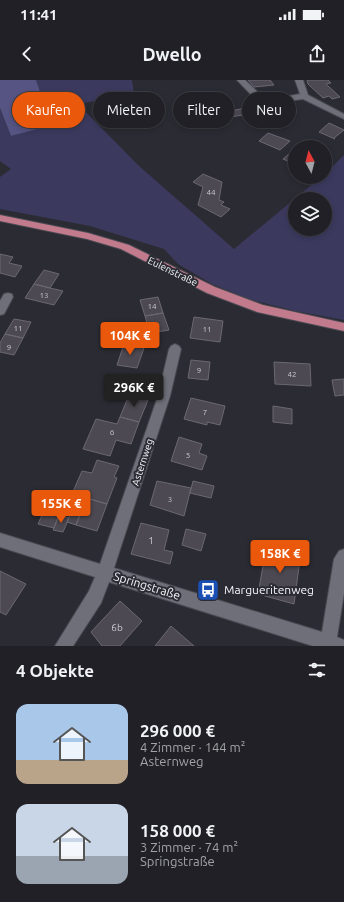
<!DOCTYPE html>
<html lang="de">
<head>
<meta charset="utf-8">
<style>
  body { margin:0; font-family:Ubuntu,sans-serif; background:#28282e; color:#f1f3f6; height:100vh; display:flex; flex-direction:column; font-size:15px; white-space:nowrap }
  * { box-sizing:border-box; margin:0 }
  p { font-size:13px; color:#a2a3a7 }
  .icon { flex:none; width:22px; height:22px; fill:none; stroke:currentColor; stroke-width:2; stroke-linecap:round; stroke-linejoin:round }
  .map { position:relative; height:566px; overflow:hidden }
  .details { display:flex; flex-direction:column; background:#202026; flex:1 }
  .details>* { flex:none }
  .top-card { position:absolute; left:12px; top:12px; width:320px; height:36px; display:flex; gap:8px }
  .needle { width:26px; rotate:353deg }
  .fabs { position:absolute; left:288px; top:60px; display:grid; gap:8px }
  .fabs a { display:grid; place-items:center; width:44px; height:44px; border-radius:50%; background:#202026; box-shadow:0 2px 6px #0003,0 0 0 1px #3d3e43; font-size:20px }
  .price { position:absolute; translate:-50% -34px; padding:0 9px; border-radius:4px; background:#ea580c; color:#fff; font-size:13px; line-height:26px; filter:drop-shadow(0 1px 2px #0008) }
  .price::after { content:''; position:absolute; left:50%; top:24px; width:12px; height:9px; margin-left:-6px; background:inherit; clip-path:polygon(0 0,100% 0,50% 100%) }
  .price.active { background:#222; color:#fff }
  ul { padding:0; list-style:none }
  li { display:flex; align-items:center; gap:12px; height:100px; padding:0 16px }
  li span { display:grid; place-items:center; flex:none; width:112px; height:80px; border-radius:12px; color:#555 }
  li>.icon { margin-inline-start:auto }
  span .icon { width:48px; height:48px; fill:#fffc; stroke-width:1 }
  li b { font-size:17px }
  h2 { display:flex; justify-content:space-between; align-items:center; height:48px; padding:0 16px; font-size:17px }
  .tag { padding:0 14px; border-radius:18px; background:#202026; box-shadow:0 2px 6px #0003,0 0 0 1px #3d3e43; font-size:14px; line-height:36px }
  .tag.active { background:#ea580c; color:#fff }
  .status { display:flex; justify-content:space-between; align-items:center; height:28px; padding:0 20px; background:#202026; direction:ltr }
  .status svg { height:11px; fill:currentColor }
  header { display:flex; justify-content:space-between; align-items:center; height:52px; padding:0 16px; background:#202026; font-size:18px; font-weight:600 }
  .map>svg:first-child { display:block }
</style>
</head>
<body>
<div class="status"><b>11:41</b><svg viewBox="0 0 49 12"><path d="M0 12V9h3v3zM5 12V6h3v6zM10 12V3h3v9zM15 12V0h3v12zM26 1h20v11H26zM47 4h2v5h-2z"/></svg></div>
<header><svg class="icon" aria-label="back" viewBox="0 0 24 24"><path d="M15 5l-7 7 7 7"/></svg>Dwello<svg class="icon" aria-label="share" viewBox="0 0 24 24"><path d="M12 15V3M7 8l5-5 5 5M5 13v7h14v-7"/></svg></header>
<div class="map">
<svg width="344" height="566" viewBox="0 0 344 566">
  <rect width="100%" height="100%" fill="#2b2b33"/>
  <path fill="#3b3a5e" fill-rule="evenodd" d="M36,0H132L134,14L78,24L139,86L234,169L321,97H325V94L344,75V240L295,231L248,219L212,204L178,184L164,169L90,146L0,129V97L11,89L0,81V28L11,56L52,44ZM295,119H325V149H295Z"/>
  <path fill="#555483" d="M0,0H36L52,45L11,56L0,28Z"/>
  <path fill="#4d4952" stroke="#6c6872" d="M248,0H270L274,5L254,7Z
    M307,0H328L331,3L326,4L340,17L332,19L329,16L323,18L308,4Z
    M290,24L297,32L276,36L269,28Z
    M245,28L249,29L257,37L248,40L243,35L230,37L226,32Z
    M329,43L344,50L334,58L335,59L319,52Z
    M268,53L290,61L280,70L259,61Z
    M308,61L322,67L302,66Z
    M295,69V84L283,79L290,73Z
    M203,94L222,102L219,120L224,122L221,125L230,129L221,137L198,125L203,107L193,102Z
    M0,174L13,177L9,183L22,186L15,197L0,193Z
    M44,190L59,194L50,208L34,204Z
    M34,204L50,208L63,211L54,225L25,218Z
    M158,217L163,233L145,236L140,220Z
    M163,233L169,250L150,253L145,236Z
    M194,237L223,241L220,262L190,258Z
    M14,239L31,242L23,258L5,254Z
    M5,254L23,258L14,275L0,272V263Z
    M124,264L144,268L137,288L117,285Z
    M191,280L210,282L208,300L188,298Z
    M274,282L310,284L311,306L275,304Z
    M344,299V315L335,316L332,300Z
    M129,315L148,320L139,342L120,337Z
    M191,318L225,326L220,345L207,342V345L184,339Z
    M273,326L292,329V344L273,342Z
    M120,337L139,342L131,364L116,360L110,376L83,369L96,339L117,344Z
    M179,357L202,364L199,373L207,376L202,390L171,381Z
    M97,380L119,386L114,397L117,398L107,424L72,414L82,391L92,393Z
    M157,401L191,408L184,436L150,425Z
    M193,401L214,406L211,418L190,413Z
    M79,415L87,418L76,445L67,442Z
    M87,418L107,424L97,451L76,445Z
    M44,431L59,435L54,448L38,444Z
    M59,435L69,438L63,452L53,450Z
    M141,443L169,450L164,470L173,472L170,484L131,474Z
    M186,449L206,454L201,471L182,465Z
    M267,463L301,472L294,524L258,514Z
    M0,491L26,504L6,535L0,532Z
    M120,521L142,541L120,566H102L91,552Z
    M171,546L194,566H155Z"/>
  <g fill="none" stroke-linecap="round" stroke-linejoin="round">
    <g stroke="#494951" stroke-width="2">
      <path id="minor" d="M237,0H245L266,20L300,14L295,0H303L308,15L344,34V39L303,19L261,25Z
        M8,213L12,214L13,217L4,234L0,235V221L4,214Z
        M175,264L179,266L181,269L170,316L114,488L322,552L334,479L339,471L344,469V513L337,557L344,560V566H313L109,502L101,523L73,566H55L89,511L95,497L0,467V453L100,484L158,316L169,269L171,266Z"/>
    </g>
    <g stroke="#494951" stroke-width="2">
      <path id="major" d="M0,135L88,153L129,165L215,207L263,225L344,243V251L257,232L207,213L121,169L87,159L0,141Z"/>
    </g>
    <use href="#minor" fill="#6f6f79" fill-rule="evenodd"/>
    <use href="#major" fill="#c27a8d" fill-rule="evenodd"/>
  </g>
  <defs>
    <g id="bus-square" transform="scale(1.15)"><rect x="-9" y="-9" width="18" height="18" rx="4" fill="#1a4fb4" stroke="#2b2b33"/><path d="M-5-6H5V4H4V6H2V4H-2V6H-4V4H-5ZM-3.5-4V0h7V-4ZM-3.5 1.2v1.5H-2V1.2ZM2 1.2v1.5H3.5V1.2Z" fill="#fff"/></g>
  </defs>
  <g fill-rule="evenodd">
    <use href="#bus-square" x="208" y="510"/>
  </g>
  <g text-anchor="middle" stroke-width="4" stroke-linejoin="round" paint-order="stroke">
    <g font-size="8" fill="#cac9d0">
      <text x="211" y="115">44</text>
      <text x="44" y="218">13</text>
      <text x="152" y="229">14</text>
      <text x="18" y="251">11</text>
      <text x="207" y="252">11</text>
      <text x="9" y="270">9</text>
      <text x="199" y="293">9</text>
      <text x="292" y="297">42</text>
      <text x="205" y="335">7</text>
      <text x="112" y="355">6</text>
      <text x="188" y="378">5</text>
      <text x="170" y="422">3</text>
    </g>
    <g font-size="10" fill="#f4f4fa" stroke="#2b2b33">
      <text transform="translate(173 191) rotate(26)" y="4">Eulenstraße</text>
      <text transform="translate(142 382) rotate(-72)" y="4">Asternweg</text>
    </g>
    <g font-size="10" fill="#cac9d0">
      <text x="151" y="464">1</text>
      <text x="117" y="551">6b</text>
    </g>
    <g font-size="12" fill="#f4f4fa" stroke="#2b2b33">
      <text transform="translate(147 506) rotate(17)" y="4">Springstraße</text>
    </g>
    <g font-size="12" fill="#f4f4fa" stroke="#2b2b33" text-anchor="start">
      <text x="224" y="514">Margueritenweg</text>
    </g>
  </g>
</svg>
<div class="fabs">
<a><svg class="needle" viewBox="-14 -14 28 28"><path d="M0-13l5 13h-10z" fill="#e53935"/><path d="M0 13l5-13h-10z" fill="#a2a3a7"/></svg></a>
<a><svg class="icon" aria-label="layers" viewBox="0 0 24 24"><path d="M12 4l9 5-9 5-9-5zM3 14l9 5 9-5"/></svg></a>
</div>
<b class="price" style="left:130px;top:276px">104K €</b>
<b class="price active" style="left:134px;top:328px">296K €</b>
<b class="price" style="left:61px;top:444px">155K €</b>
<b class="price" style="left:280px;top:494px">158K €</b>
<div class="top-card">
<a class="tag active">Kaufen</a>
<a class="tag">Mieten</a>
<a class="tag">Filter</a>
<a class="tag">Neu</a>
</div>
</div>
<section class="details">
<h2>4 Objekte<svg class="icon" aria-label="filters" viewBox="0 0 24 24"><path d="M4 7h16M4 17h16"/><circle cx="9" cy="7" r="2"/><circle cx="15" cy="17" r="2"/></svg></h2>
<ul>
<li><span style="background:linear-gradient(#a9c7e8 70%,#b9a48a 0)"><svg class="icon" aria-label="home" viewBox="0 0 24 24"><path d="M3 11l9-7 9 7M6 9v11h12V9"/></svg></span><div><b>296 000 €</b><p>4 Zimmer · 144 m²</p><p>Asternweg</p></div></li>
<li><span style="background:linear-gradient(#c9d6e8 65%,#9aa5b1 0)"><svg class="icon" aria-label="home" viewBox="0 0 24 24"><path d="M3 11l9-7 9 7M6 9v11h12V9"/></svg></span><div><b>158 000 €</b><p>3 Zimmer · 74 m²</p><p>Springstraße</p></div></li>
</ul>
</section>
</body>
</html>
